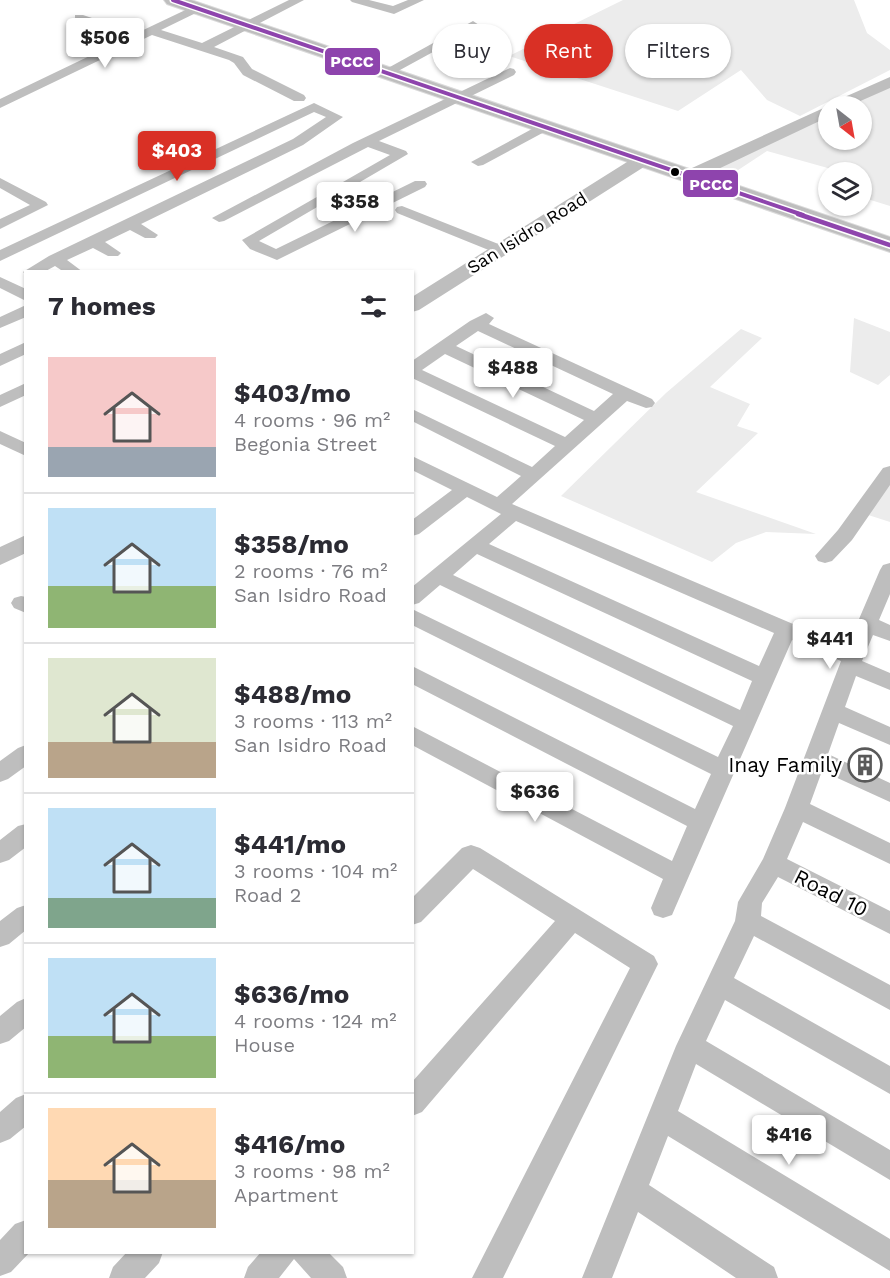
<!DOCTYPE html>
<html lang="en">
<head>
<meta charset="utf-8">
<style>
  body { margin:0; font-family:"Work Sans",sans-serif; background:#f2f2f3; color:#2b2b33; height:100vh; display:flex; flex-direction:column; font-size:22px; white-space:nowrap }
  * { box-sizing:border-box; margin:0 }
  p { font-size:20px; color:#7c7c81 }
  .icon { flex:none; width:33px; height:33px; fill:none; stroke:currentColor; stroke-width:2; stroke-linecap:round; stroke-linejoin:round }
  .map { position:relative; flex:1; overflow:hidden }
  .panel { position:absolute; left:24px; top:270px; width:390px; height:984px; display:flex; flex-direction:column; background:#fff; border-radius:0px; box-shadow:0 2px 4px #0004 }
  .panel>* { flex:none }
  .hud { position:absolute; left:432px; top:24px; width:368px; height:54px; display:flex; gap:12px }
  .needle { width:39px; rotate:149deg }
  .controls { position:absolute; left:818px; top:96px; display:grid; gap:12px }
  .controls a { display:grid; place-items:center; width:54px; height:54px; border-radius:50%; background:#fff; box-shadow:0 2px 4px #0004; font-size:30px }
  .price { position:absolute; translate:-50% -51px; padding:0 14px; border-radius:6px; background:#fff; color:#222; font-size:20px; line-height:39px; filter:drop-shadow(0 2px 3px #0008) }
  .price::after { content:''; position:absolute; left:50%; top:36px; width:18px; height:14px; margin-left:-9px; background:inherit; clip-path:polygon(0 0,100% 0,50% 100%) }
  .price.current { background:#d93025; color:#fff }
  ul { padding:0; list-style:none }
  li { display:flex; align-items:center; gap:18px; height:150px; padding:0 24px }
  li+li { border-top:2px solid #e1e1e2 }
  li span { display:grid; place-items:center; flex:none; width:168px; height:120px; border-radius:0px; color:#555 }
  li>.icon { margin-inline-start:auto }
  span .icon { width:72px; height:72px; fill:#fffc; stroke-width:1 }
  li b { font-size:26px }
  h2 { display:flex; justify-content:space-between; align-items:center; height:72px; padding:0 24px; font-size:26px }
  .tag { padding:0 21px; border-radius:27px; background:#fff; box-shadow:0 2px 4px #0004; font-size:21px; line-height:54px }
  .tag.current { background:#d93025; color:#fff }
  .map>svg:first-child { display:block }
</style>
</head>
<body>
<div class="map">
<svg width="890" height="1278" viewBox="0 0 890 1278">
  <rect width="100%" height="100%" fill="#fff"/>
  <path fill="#ececec" d="M623,0H854L867,33L890,50V70L800,116L767,100L741,70L678,111L509,56Z
    M890,85V206L861,197V172H842L767,151L726,178L708,171L828,114V140H861V106H844Z
    M854,318L890,332V375L878,385L850,372Z
    M741,329L762,338L710,387L750,404L737,426L758,433L696,492L816,534L766,532L736,543L712,562L561,496L666,393Z
    M890,467V522L859,512Z"/>
  <path fill="#dfdfdf" d="M861,755L875,762L871,772L857,765Z"/>
  <g fill="none" stroke-linecap="round" stroke-linejoin="round">
    <g stroke="#dbdbdb" stroke-width="2">
      <path id="trunk" d="M164,0H191L890,237V252L167,4Z"/>
    </g>
    <path fill="#bebebe" fill-rule="evenodd" d="M289,0H304L214,47L243,57L252,69L304,95L306,98L304,101H294L243,75L234,63L229,60L152,35L0,108V99L127,38L75,21V15H83L137,33L198,4L202,6V10L161,30L202,43Z
      M350,0H369L393,6L408,0H424L394,14L352,2Z
      M473,21L479,25L477,28L389,76L385,77L379,73Z
      M510,68L514,69L516,72L514,75L379,141L406,151L408,154L259,241L276,249L415,181H425L427,184L425,187L277,260L250,249L242,240L390,155L368,147L224,221L219,222L212,218L353,143Z
      M314,103L343,117L303,145L141,224L158,235L155,238H145L130,230L105,242L121,253L118,256H108L93,248L67,260L83,272H64L55,266L44,272H26V275L23,272L49,256L293,139L326,117L314,112L0,261V250Z
      M543,123L550,127L548,130L483,165L478,166L471,162Z
      M0,178L46,202L48,205L0,229V219L30,205L0,188Z
      M402,206L506,247L509,250L501,255L496,253L397,213L395,210L397,207Z
      M0,277L26,289V301L0,288Z
      M26,305V317L0,328V317Z
      M486,313L494,318L489,324L652,399L655,403L652,407L646,408L627,401L512,504L847,647L880,570L883,565L890,563V594L879,620L890,625V641L873,635L862,661L890,673V690L856,676L845,707L890,727V745L839,723L828,754L890,783V802L822,771L810,804L890,843V864L803,822L787,859L890,911V934L778,877L762,903L761,916L890,985V1010L754,936L734,978L890,1066V1094L725,1000L706,1041L890,1150V1180L696,1064L678,1111L890,1239V1271L668,1136L649,1185L774,1267L778,1278H736L638,1212L612,1278H582L676,1046L735,921L738,902L763,859L785,808L841,661L792,640L675,908L672,915L663,918L654,915L651,908L663,879L412,745V726L672,861L687,826L412,684V666L695,809L711,774L412,625V609L718,757L733,726L440,585L419,603L412,605V587L501,514L467,497L419,534L412,536V520L452,490L412,470V456L497,497L521,476L412,421V409L532,467L555,446L412,378V361L470,321ZM478,331L613,394L594,411L456,346ZM445,354L584,420L565,437L422,370ZM516,521L774,633L759,666L489,544ZM477,554L752,681L740,710L453,575Z
      M26,342V354L0,366V354Z
      M26,383V395L0,407V395Z
      M0,431L26,443V456L0,444Z
      M890,466V485L852,540L832,561L825,563L818,561L815,556L838,530L883,468Z
      M21,596L26,597V613L14,608L11,603L14,598Z
      M26,745V766L8,779L0,782V761L18,748Z
      M26,824V847L9,860L0,863V840L18,826Z
      M471,845L480,848L654,956L658,964L503,1278H472L630,968L575,933L422,1112L412,1116V1082L555,921L473,869L421,922L412,925V898L462,848Z
      M26,905V930L9,944L0,947V921L17,908Z
      M26,998V1027L9,1041L0,1044V1016L17,1002Z
      M26,1094V1126L10,1139L0,1143V1112L16,1098Z
      M26,1220V1252H30L11,1272L0,1276V1240L15,1224Z
      M127,1252H163L159,1263L145,1278H109L113,1267Z
      M261,1252H328L343,1267L347,1278H311L294,1259L279,1278H244L248,1267Z"/>
    <path fill="#bebebe" fill-rule="evenodd" d="M890,77V88L849,106H829L831,103Z
      M828,106V117L693,181H681L678,177L681,173Z
      M641,156L647,157L649,161L647,165L419,310L412,312V297L635,157Z
      M26,535V553L0,565V547Z"/>
    <use href="#trunk" fill="#bebebe" fill-rule="evenodd"/>
    <g stroke="#fff" stroke-width="7">
      <path id="bus-1-far1" d="M173,0L803,215"/>
    </g>
    <g stroke="#fff" stroke-width="8">
      <path id="bus-1" d="M798,214L890,245"/>
    </g>
    <use href="#bus-1-far1" stroke="#8e44ad" stroke-width="4"/>
    <use href="#bus-1" stroke="#8e44ad" stroke-width="4.5"/>
  </g>
  <defs>
    <g id="building-ring" transform="scale(1.725)"><circle r="9.5" fill="#fff" stroke="#595959" stroke-width="1.5"/><path d="M-4-6H4V6H1V3H-1V6H-4ZM-2.5-4.3h1.7v1.8h-1.7ZM.8-4.3h1.7v1.8H.8ZM-2.5-1h1.7V.8h-1.7ZM.8-1h1.7V.8H.8Z" fill="#595959"/></g>
  </defs>
  <g fill-rule="evenodd">
    <use href="#building-ring" x="865" y="765"/>
  </g>
  <circle fill="#000" stroke="#fff" stroke-width="2" cx="675" cy="172" r="5"/>
  <g text-anchor="middle" stroke-width="5" stroke-linejoin="round" paint-order="stroke">
    <g font-size="18" fill="#000" stroke="#fff">
      <text transform="translate(527 233) rotate(-32)" y="6">San Isidro Road</text>
    </g>
    <g font-size="21" fill="#000" stroke="#fff" text-anchor="end">
      <text x="842" y="772">Inay Family</text>
    </g>
    <g font-size="21" fill="#000" stroke="#fff">
      <text transform="translate(831 893) rotate(27)" y="7">Road 10</text>
    </g>
  </g>
  <g stroke="#fff" stroke-width="2">
    <rect x="324" y="47" width="57" height="29" rx="6" fill="#8e44ad"/>
    <rect x="682" y="169" width="57" height="29" rx="6" fill="#8e44ad"/>
  </g>
  <g font-size="16" text-anchor="middle" font-weight="bold" fill="#fff">
    <text x="352" y="67">PCCC</text>
    <text x="711" y="190">PCCC</text>
  </g>
</svg>
<div class="controls">
<a><svg class="needle" viewBox="-14 -14 28 28"><path d="M0-13l5 13h-10z" fill="#e53935"/><path d="M0 13l5-13h-10z" fill="#7c7c81"/></svg></a>
<a><svg class="icon" aria-label="layers" viewBox="0 0 24 24"><path d="M12 4l9 5-9 5-9-5zM3 14l9 5 9-5"/></svg></a>
</div>
<b class="price" style="left:105px;top:69px">$506</b>
<b class="price current" style="left:177px;top:182px">$403</b>
<b class="price" style="left:355px;top:233px">$358</b>
<b class="price" style="left:513px;top:399px">$488</b>
<b class="price" style="left:830px;top:670px">$441</b>
<b class="price" style="left:535px;top:823px">$636</b>
<b class="price" style="left:789px;top:1166px">$416</b>
<div class="hud">
<a class="tag">Buy</a>
<a class="tag current">Rent</a>
<a class="tag">Filters</a>
</div>
<section class="panel">
<h2>7 homes<svg class="icon" aria-label="filters" viewBox="0 0 24 24"><path d="M4 7h16M4 17h16"/><circle cx="9" cy="7" r="2"/><circle cx="15" cy="17" r="2"/></svg></h2>
<ul>
<li><span style="background:linear-gradient(#f6c9c9 75%,#9aa5b1 0)"><svg class="icon" aria-label="home" viewBox="0 0 24 24"><path d="M3 11l9-7 9 7M6 9v11h12V9"/></svg></span><div><b>$403/mo</b><p>4 rooms · 96 m²</p><p>Begonia Street</p></div></li>
<li><span style="background:linear-gradient(#bfe0f5 65%,#8fb573 0)"><svg class="icon" aria-label="home" viewBox="0 0 24 24"><path d="M3 11l9-7 9 7M6 9v11h12V9"/></svg></span><div><b>$358/mo</b><p>2 rooms · 76 m²</p><p>San Isidro Road</p></div></li>
<li><span style="background:linear-gradient(#dfe7d0 70%,#b9a48a 0)"><svg class="icon" aria-label="home" viewBox="0 0 24 24"><path d="M3 11l9-7 9 7M6 9v11h12V9"/></svg></span><div><b>$488/mo</b><p>3 rooms · 113 m²</p><p>San Isidro Road</p></div></li>
<li><span style="background:linear-gradient(#bfe0f5 75%,#7fa58c 0)"><svg class="icon" aria-label="home" viewBox="0 0 24 24"><path d="M3 11l9-7 9 7M6 9v11h12V9"/></svg></span><div><b>$441/mo</b><p>3 rooms · 104 m²</p><p>Road 2</p></div></li>
<li><span style="background:linear-gradient(#bfe0f5 65%,#8fb573 0)"><svg class="icon" aria-label="home" viewBox="0 0 24 24"><path d="M3 11l9-7 9 7M6 9v11h12V9"/></svg></span><div><b>$636/mo</b><p>4 rooms · 124 m²</p><p>House</p></div></li>
<li><span style="background:linear-gradient(#ffd9b3 60%,#b9a48a 0)"><svg class="icon" aria-label="home" viewBox="0 0 24 24"><path d="M3 11l9-7 9 7M6 9v11h12V9"/></svg></span><div><b>$416/mo</b><p>3 rooms · 98 m²</p><p>Apartment</p></div></li>
</ul>
</section>
</div>
</body>
</html>
